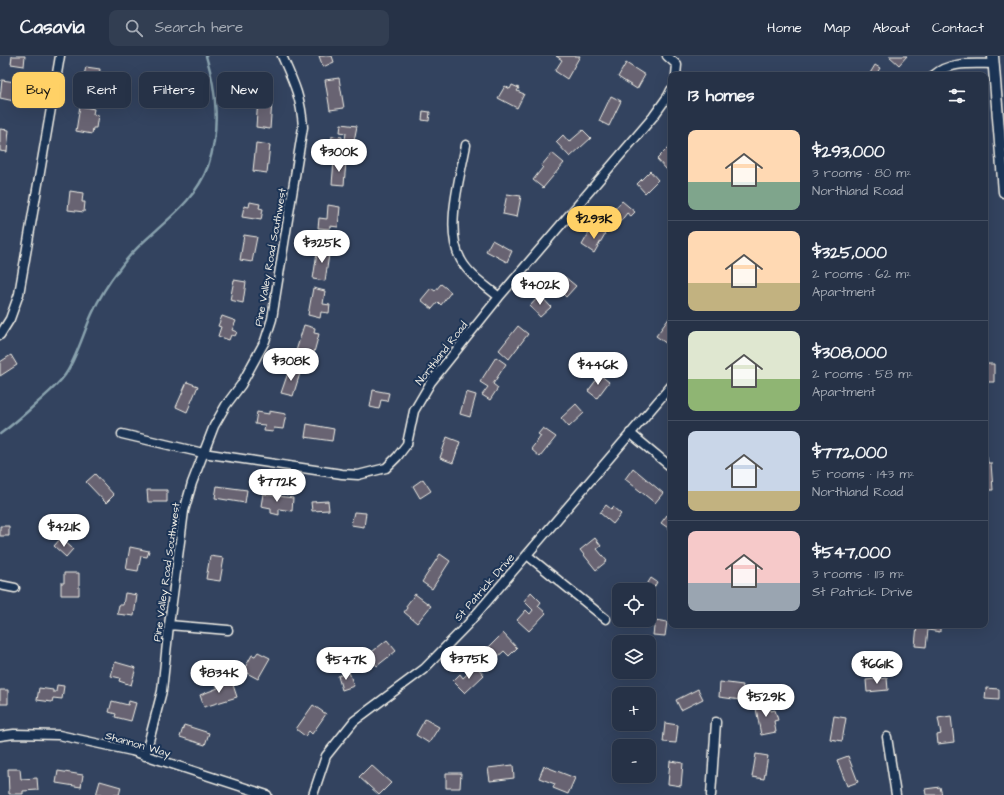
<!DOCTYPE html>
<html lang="en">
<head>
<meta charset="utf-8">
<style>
  body { margin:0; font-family:"Architects Daughter",sans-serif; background:#323e52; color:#f1f3f6; height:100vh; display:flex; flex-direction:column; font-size:15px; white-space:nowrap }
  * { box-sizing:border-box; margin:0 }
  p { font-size:13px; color:#a4aab4 }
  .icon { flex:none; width:22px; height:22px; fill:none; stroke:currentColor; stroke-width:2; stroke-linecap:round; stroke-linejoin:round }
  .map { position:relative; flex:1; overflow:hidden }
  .drawer { position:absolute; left:668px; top:16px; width:320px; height:556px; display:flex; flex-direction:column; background:#263247; border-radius:8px; box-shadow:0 4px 16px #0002,0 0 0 1px #424d60 }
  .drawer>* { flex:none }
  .hud { position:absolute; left:12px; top:16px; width:380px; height:36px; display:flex; gap:8px }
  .buttons { position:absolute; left:612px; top:527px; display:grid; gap:8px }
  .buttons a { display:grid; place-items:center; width:44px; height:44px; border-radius:8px; background:#263247; box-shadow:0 4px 16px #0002,0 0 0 1px #424d60; font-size:20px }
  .price { position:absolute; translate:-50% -34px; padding:0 9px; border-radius:14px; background:#fff; color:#222; font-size:13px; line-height:26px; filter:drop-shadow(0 1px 2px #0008) }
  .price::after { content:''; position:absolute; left:50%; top:24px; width:12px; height:9px; margin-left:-6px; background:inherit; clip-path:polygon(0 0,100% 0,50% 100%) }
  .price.active { background:#ffd166; color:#111 }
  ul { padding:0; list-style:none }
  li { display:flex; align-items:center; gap:12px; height:100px; padding:0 20px }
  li+li { border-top:1px solid #424d60 }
  li span { display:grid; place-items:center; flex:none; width:112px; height:80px; border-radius:8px; color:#555 }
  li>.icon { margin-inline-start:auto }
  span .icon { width:48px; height:48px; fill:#fffc; stroke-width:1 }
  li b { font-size:17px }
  h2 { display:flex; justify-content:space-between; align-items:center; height:48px; padding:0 20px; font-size:17px }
  .chip { padding:0 14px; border-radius:8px; background:#263247; box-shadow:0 4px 16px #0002,0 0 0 1px #424d60; font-size:14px; line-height:36px }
  .chip.active { background:#ffd166; color:#111 }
  header { display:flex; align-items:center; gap:24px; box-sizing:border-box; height:56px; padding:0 20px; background:#263247; border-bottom:1px solid #424d60 }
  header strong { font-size:19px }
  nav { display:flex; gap:22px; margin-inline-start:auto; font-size:14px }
  .search { width:280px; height:36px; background:#323e52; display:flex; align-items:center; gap:10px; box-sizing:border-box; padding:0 14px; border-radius:8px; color:#a4aab4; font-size:15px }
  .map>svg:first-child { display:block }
</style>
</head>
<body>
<header>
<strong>Casavia</strong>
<div class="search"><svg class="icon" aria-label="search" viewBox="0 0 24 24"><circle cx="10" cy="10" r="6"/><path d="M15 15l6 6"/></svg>Search here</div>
<nav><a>Home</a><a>Map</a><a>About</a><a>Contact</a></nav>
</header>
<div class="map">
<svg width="1004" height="739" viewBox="0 0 1004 739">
  <rect width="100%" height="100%" fill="#33435f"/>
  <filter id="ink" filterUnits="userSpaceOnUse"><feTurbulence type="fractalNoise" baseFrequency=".025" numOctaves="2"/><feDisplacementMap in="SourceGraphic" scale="8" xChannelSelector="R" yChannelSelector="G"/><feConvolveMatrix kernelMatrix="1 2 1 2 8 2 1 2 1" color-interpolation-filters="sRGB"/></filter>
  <g filter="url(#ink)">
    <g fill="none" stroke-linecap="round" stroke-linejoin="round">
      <path stroke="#89a2ae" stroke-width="2.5" d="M0,378C14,368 25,358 37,347C47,338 57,330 65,319C77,301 83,278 92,258C99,242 109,226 120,212C146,175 192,155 208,110C220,75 217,35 206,0"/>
    </g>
    <path fill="#676372" stroke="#f4f1e8" d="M12,0H25L24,10L11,8Z
      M319,0H332L334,6L323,11Z
      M556,0H580L567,23L555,15L562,4Z
      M889,0H907L899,9Z
      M626,7L645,19L637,33L618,21Z
      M875,9L880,12L877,17L880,19H869Z
      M86,11L100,13L97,36L86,34L88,20L84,19Z
      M339,22L344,52L330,54L325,24Z
      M2,24L22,27L19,46L0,42Z
      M512,29L519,32L517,35L524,38L517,52L498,42L505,30L510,33Z
      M611,40L621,45L609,70L599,65Z
      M258,43L272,45L270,73L256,71Z
      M80,50L94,53L93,58L98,59L96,72H93L92,78L76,75Z
      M423,55L430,56L429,65L422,64Z
      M341,68L357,70L354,85L345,84L346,77L340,76Z
      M0,73L9,74L7,96L0,95Z
      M583,74L591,82L570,101L556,86L563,79L569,86Z
      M332,80L342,81L341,90L331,88Z
      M256,87L270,89L267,117L253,115Z
      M668,92L671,94V111L667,114L657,103Z
      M552,97L564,107L543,132L533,124L543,111L541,110Z
      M334,105L346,106L344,129L332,128Z
      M650,115L658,124L645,137L637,128Z
      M70,135L83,137L82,146H85L84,156L68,154Z
      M507,138L521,140L517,161L503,158Z
      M622,145L635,156L631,160L627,157L620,166L610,158Z
      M250,146L260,148L259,152L263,153L261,164L242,161L244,150L249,151Z
      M328,149L340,151L338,171L330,170V173L318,172L319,162L327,163Z
      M593,170L605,178L594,197L582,189Z
      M244,179L257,181L252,206L240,204Z
      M492,184L512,195L507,206L486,195Z
      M318,190L330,192L325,225L313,223Z
      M565,221L576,230L566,241L556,231Z
      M234,224L246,226L243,247L230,244Z
      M441,228L451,236L441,249L438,246L432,253L421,244L431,232L435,235Z
      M313,232L325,235L323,248L330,249L329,257L321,256L320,262L308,259Z
      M540,239L551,251L540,261L530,250Z
      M222,260L236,265L232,274L237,276L235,280L231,279L229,284L218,280L221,271L218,270Z
      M670,261L671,282L667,288L656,280Z
      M304,269L315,272L314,277L319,278L313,300L296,295Z
      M518,270L528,278L509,303L499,294Z
      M11,299L17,309L0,320V306Z
      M496,301L506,308L493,328L498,332L490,344L482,339L488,331L480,326Z
      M985,308H994V326H985Z
      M290,311L301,314L293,340L281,337Z
      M600,319L609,326L597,342L588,335Z
      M187,326L198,330L187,356L176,351Z
      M373,334L389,337L387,345L381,344L379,353L370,351Z
      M466,336L476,339L470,361L460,358Z
      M576,348L584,357L569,371L561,362Z
      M269,355L286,358L283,373L274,372L273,376L264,375L265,369L255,368L257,356L269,358Z
      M307,368L334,373L332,385L305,381Z
      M543,372L556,381L540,401L531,393L541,380L538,378Z
      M447,381L460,386L453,407L440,402Z
      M985,401H987L988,407H991L993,434H985Z
      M633,412L663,437L655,447L625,423Z
      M95,418L114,439L106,447L86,426Z
      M423,423L431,435L420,442L413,430Z
      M217,430L247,434L245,447L215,442Z
      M147,434H167V446H148Z
      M263,438L293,442L292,455L279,453V459L271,457V452L261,450Z
      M328,445L329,454L312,455L311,446Z
      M606,449L611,453L613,451L621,458L613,468L600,457Z
      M354,456L366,457L364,471L351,469Z
      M667,459L671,462V474L661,467Z
      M0,470H9V480H0Z
      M61,482L73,493L66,501L54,490Z
      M595,482L601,490L597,493L607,505L596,514L580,494Z
      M130,491L149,495L147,501L141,500L138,515L126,513Z
      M440,498L450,505L432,533L422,526Z
      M210,500L224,502L220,525L206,523Z
      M64,517H79V539H61V527H64Z
      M651,522L657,526L651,537L649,534L644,533Z
      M531,536L541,546L538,550L546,557L529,575L517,564L526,554L530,558L533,554L524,545Z
      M125,537L137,539L134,560L117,558L119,549H123Z
      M415,538L431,550L417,567L404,556L407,552L406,550Z
      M655,564L667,566L665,580L653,579Z
      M917,569H940V576L928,574L926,591L915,590Z
      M503,577L517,592L509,600L504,595L492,606L483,597Z
      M387,584L396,595L377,610L368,599Z
      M258,596L270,602L258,623L243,615L252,599L255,600Z
      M115,606L136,612L131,629L119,625L120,622L111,620Z
      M476,610L484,619L465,637L453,625L460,618L463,622Z
      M349,616L354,630L342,634L338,620Z
      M887,622L888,634L867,636L866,624Z
      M231,623L237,641L204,651L200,639L218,632L216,629Z
      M720,626L743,629L741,644L719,641Z
      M57,629L64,630L62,643L53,642L52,646L37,644L39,632L53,634V636H56Z
      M986,632L999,633V644L985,643Z
      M698,633L703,643L681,654L676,644Z
      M0,634H8V648H0Z
      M768,644L771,655L775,654L778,664L774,665L776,676L761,679L755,647Z
      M112,645L128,649L129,645L136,647L131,665L115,661L116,658L109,656Z
      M313,649L326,658L312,678L309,675L305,680L296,673Z
      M834,660L846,662L842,685L830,683Z
      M951,660L954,686L938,688L937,679L941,678L938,662Z
      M425,663L439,671L429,687L416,679Z
      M665,667L678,669L676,687L663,686Z
      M184,669L209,677L205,689L180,681Z
      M756,698L768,700L764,723L752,721Z
      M848,700L858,726L847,730L837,704Z
      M670,705L683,707L681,730L668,728Z
      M371,709L391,727L379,739L359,721Z
      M513,709L514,722L490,725L488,712Z
      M544,710L575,722L568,738L553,732L555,728L539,722Z
      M8,713H20L21,723L37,722L38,734L23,735V738H9Z
      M58,715L83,719L81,731L56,727Z
      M446,717H461L460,732H446Z
      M100,725L121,731L119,739H96Z
      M940,731L942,739H926L925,733Z"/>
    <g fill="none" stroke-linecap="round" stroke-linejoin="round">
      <g stroke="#f4f1e8" stroke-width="11">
        <path id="minor" d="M667,0L677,9L676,19
          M934,19C950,5 973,8 994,8
          M466,89C460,122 444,174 461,204C469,219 486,230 499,241
          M0,279L10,263L19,238L60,0
          M630,377L671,411
          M122,378L203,397L342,418L358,419L386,412L397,401L407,388L414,355L431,326L499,241L653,61L668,40L671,34
          M527,499L606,563
          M0,529L15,532
          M169,569L228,574
          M0,680L14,678L59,679L132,695L267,739
          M887,681L896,739
          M145,700L162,635L169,569L184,455L192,427L214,370L226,349L241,329L265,285L272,263L276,237L303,71C301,41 294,27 282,0
          M313,739L326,700L354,665L424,613L467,569L671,330
          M711,739L716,666"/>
      </g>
      <g stroke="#f4f1e8" stroke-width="13">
        <path id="tertiary" d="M993,0L1004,136"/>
      </g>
      <use href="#minor" stroke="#1d3557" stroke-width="8"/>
      <use href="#tertiary" stroke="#1d3557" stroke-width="10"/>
    </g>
  </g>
  <g text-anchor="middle" stroke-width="4" stroke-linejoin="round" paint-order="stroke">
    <g font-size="11" fill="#f4f1e8" stroke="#1d3557">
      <text transform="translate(270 201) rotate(-80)" y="4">Pine Valley Road Southwest</text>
      <text transform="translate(441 297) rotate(-52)" y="4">Northland Road</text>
      <text transform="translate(166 516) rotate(-82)" y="4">Pine Valley Road Southwest</text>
      <text transform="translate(484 531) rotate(-49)" y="4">St Patrick Drive</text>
      <text transform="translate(138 688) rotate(16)" y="4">Shannon Way</text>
    </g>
  </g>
</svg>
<div class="buttons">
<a><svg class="icon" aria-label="locate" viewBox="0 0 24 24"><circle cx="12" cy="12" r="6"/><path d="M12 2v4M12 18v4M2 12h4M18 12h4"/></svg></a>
<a><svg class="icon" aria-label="layers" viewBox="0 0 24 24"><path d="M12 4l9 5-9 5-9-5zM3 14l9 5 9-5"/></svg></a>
<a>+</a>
<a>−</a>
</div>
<b class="price" style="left:339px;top:117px">$300K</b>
<b class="price active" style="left:594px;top:184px">$293K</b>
<b class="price" style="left:322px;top:208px">$325K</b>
<b class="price" style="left:540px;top:250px">$402K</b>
<b class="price" style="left:291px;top:326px">$308K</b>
<b class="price" style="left:598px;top:330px">$446K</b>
<b class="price" style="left:277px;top:447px">$772K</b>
<b class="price" style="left:64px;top:492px">$421K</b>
<b class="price" style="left:469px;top:624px">$375K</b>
<b class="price" style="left:346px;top:625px">$547K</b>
<b class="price" style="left:877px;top:629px">$661K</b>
<b class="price" style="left:219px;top:638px">$834K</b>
<b class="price" style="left:766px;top:662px">$529K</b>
<div class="hud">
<a class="chip active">Buy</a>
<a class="chip">Rent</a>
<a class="chip">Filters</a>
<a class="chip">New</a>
</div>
<section class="drawer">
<h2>13 homes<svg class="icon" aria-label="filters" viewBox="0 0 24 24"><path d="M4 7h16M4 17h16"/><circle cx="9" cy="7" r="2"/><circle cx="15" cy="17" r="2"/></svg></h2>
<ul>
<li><span style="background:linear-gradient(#ffd9b3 65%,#7fa58c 0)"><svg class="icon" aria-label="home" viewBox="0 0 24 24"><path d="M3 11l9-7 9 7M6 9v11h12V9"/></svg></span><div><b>$293,000</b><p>3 rooms · 80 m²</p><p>Northland Road</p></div></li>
<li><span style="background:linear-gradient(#ffd9b3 65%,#c2b280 0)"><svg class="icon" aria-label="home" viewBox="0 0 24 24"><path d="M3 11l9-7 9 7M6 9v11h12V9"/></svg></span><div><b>$325,000</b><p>2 rooms · 62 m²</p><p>Apartment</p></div></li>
<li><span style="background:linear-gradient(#dfe7d0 60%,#8fb573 0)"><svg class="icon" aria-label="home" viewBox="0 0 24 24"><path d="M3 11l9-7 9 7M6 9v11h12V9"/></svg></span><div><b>$308,000</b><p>2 rooms · 58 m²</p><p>Apartment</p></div></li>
<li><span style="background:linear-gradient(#c9d6e8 75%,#c2b280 0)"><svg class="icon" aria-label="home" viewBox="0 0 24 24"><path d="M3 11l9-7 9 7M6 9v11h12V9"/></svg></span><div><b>$772,000</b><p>5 rooms · 143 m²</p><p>Northland Road</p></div></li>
<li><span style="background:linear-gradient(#f6c9c9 65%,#9aa5b1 0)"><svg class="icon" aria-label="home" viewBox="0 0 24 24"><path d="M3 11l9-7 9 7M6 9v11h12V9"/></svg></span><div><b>$547,000</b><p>3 rooms · 113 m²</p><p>St Patrick Drive</p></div></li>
</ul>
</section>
</div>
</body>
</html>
